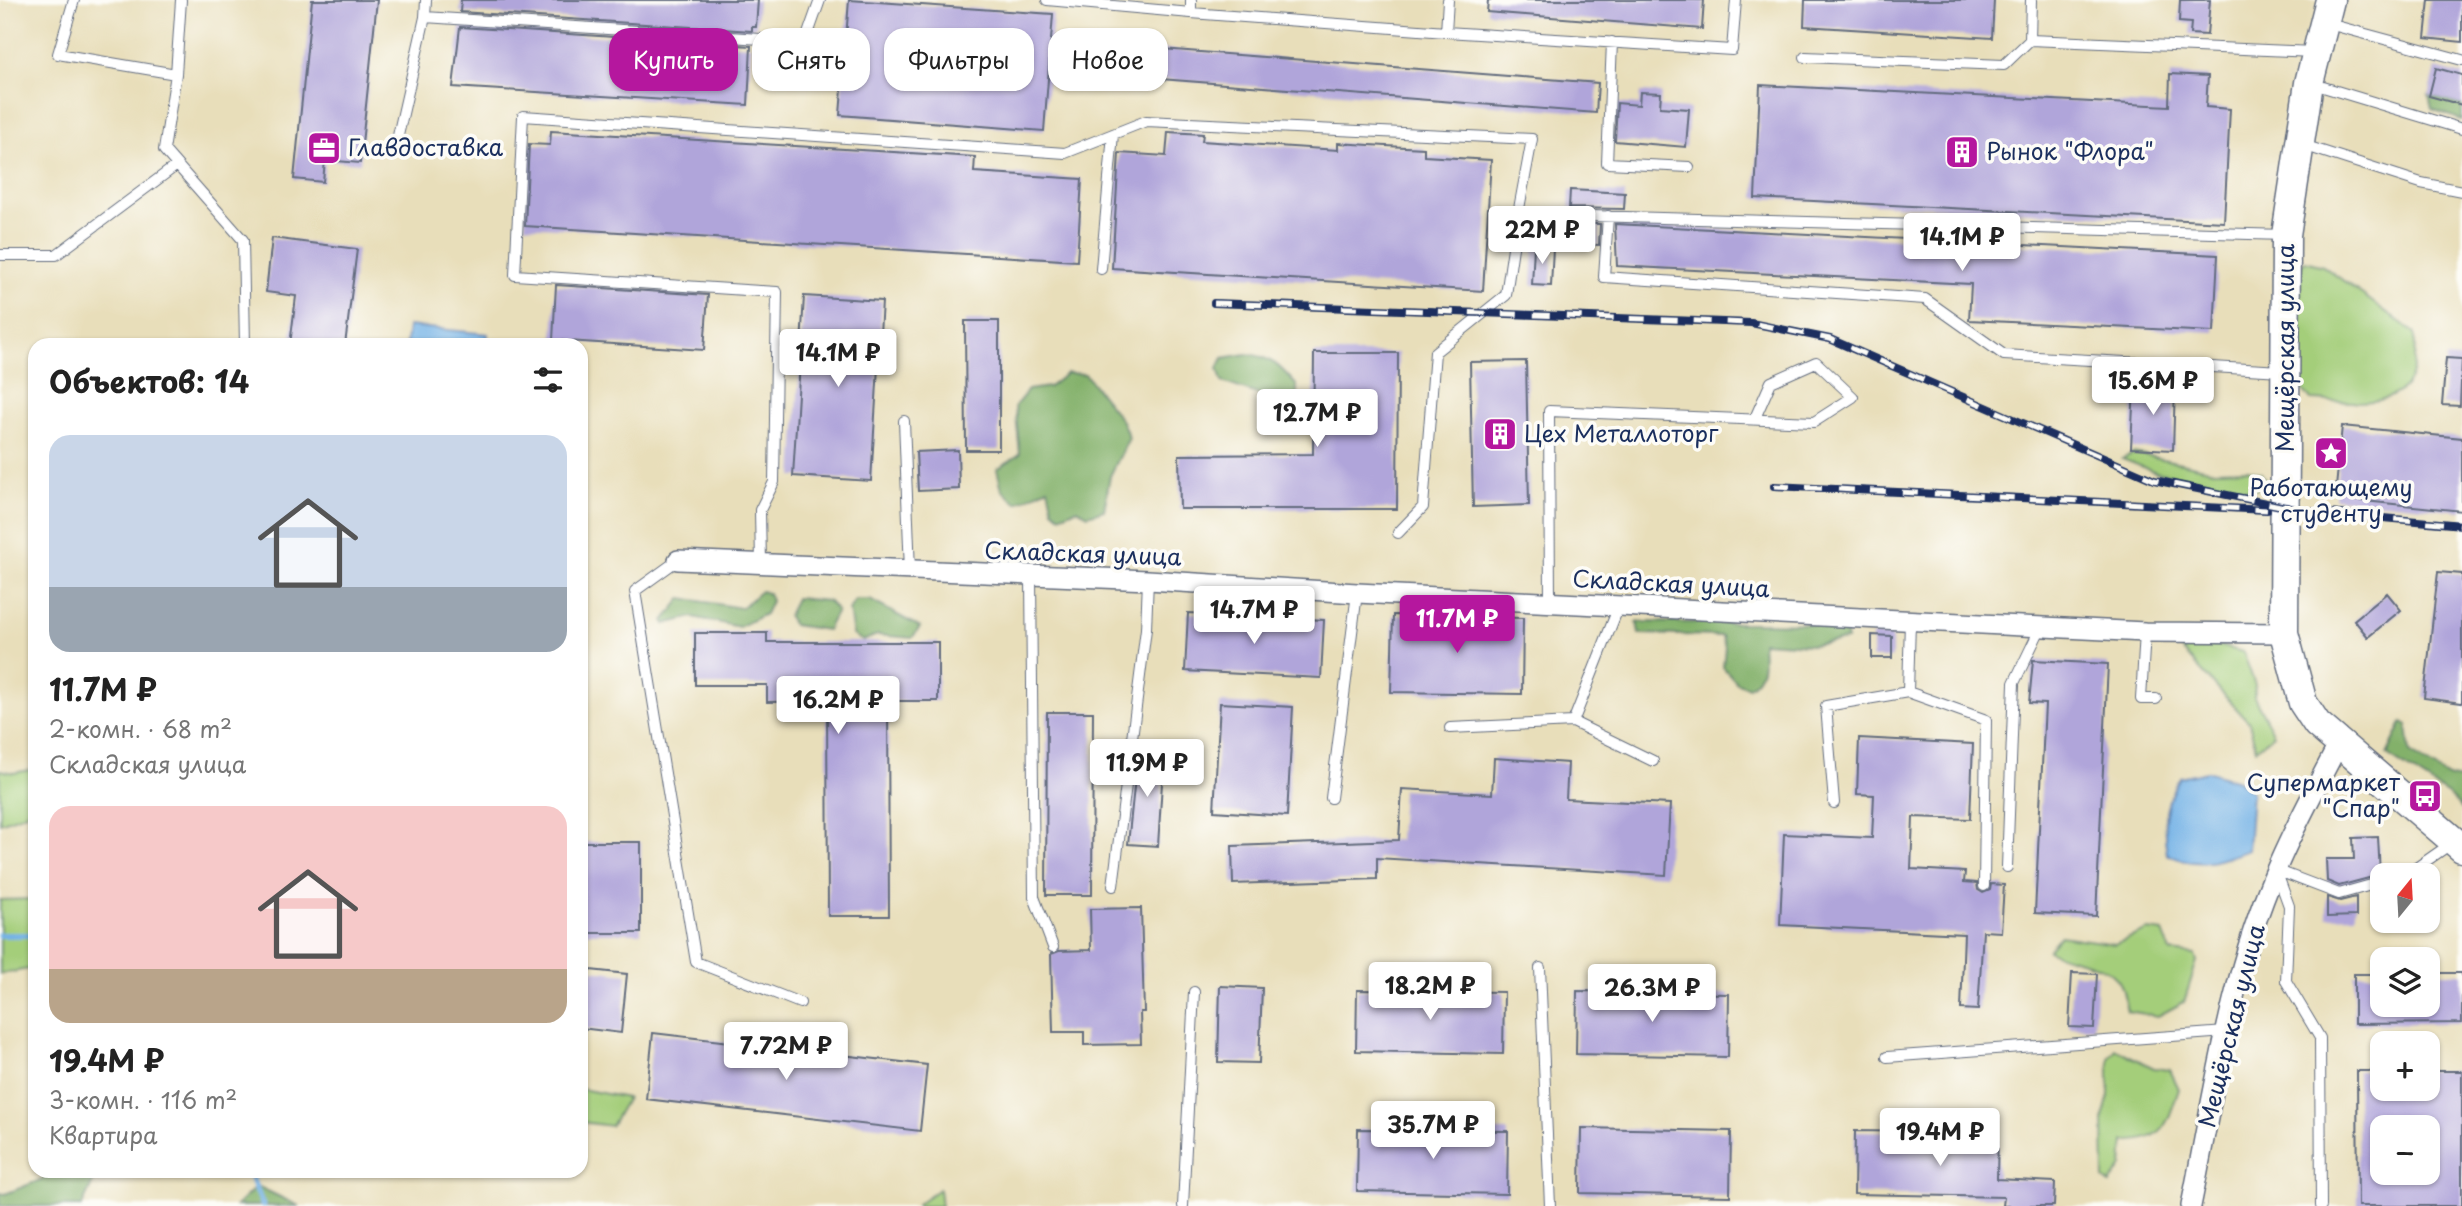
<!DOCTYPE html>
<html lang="ru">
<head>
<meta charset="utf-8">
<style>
  body { margin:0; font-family:"Playpen Sans",sans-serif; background:#f2f2f2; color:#222; height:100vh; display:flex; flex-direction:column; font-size:26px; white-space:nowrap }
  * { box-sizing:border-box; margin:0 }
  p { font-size:23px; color:#767676 }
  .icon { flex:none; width:38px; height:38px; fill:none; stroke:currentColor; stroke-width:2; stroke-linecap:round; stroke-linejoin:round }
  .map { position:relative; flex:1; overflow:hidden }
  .drawer { position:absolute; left:28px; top:338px; width:560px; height:840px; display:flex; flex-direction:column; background:#fff; border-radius:21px; box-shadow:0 2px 5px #0004 }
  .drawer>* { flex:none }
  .top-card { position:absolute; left:609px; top:28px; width:665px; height:63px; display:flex; gap:14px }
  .needle { width:46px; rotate:18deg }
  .fabs { position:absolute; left:2370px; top:863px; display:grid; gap:14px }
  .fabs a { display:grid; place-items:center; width:70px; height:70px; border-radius:14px; background:#fff; box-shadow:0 2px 5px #0004; font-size:35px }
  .price { position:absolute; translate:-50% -60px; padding:0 16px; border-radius:7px; background:#fff; color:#222; font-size:23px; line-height:46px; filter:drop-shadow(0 2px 4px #0008) }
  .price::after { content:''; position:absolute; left:50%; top:42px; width:21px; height:16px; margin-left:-10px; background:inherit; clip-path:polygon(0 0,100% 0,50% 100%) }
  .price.selected { background:#b5179e; color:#fff }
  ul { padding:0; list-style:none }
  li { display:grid; align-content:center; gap:14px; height:371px; padding:0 21px }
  li span { display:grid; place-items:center; height:217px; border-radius:21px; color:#555 }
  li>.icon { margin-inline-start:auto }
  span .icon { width:126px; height:126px; fill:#fffc; stroke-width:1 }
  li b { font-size:30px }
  h2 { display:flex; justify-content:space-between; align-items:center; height:84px; padding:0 21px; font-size:30px }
  .tag { padding:0 24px; border-radius:21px; background:#fff; box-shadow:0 2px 5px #0004; font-size:24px; line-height:63px }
  .tag.selected { background:#b5179e; color:#fff }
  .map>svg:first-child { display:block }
</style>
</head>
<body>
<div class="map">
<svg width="2462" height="1206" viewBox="0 0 2462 1206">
  <rect width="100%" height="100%" fill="#fdfcf7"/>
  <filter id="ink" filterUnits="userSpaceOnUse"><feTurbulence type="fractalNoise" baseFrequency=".0143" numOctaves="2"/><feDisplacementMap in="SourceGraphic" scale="14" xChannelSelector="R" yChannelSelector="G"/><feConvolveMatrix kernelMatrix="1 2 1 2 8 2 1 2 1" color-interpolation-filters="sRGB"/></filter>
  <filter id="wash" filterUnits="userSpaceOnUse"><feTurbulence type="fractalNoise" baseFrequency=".00686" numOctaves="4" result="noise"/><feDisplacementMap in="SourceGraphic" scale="28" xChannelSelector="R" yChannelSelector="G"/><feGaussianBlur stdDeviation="1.57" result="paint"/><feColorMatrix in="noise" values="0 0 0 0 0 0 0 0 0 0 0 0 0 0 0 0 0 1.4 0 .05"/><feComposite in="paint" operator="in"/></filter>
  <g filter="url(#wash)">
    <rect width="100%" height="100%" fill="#e8deba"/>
    <path fill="#a4ce7a" stroke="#607e6c" stroke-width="2" d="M2305,261L2323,266L2415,333C2415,346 2415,360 2412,372C2403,412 2342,401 2311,400L2296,381V270Z
      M2134,453L2214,470L2248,469L2261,473L2265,480L2259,488L2251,490L2156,472L2122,459Z
      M2201,641L2243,652L2255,685L2254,697L2274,734L2256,749L2249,722L2180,648Z
      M35,769V805L24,814L0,823V770L14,773Z
      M35,899V968L0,974V900Z
      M2148,930L2163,932L2171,952L2195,955L2197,961L2184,1002L2158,1016L2127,1011C2125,1003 2124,990 2120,983C2107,961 2069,962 2048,950L2060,936L2115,944Z
      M2116,1049L2154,1068L2170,1070L2179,1089C2167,1123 2165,1142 2124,1141L2122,1166L2110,1184L2104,1179L2103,1117L2109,1096V1058Z
      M581,1089L627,1098L611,1126L581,1122Z
      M939,1189L941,1206H917V1204Z"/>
    <path fill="#83b16a" stroke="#4f7064" stroke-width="2" d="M2429,96L2462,105V120L2432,109Z
      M1246,354C1271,356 1281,367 1297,386V397L1283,403L1222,382L1218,368L1223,358Z
      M1067,373L1085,374L1122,421L1129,438L1110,476L1104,510L1088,515L1077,509L1060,516L1053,510L1048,488L1017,503L1002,490L997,469L1020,454L1015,406L1028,390L1049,387Z
      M761,591L768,593L771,601L765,614L739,627L693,617L665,624L664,621L682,598L741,608Z
      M796,598L828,601L837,611L827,630L793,625L788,616Z
      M855,600H870L920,627L912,638L877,635L863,641L853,635L849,610Z
      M1637,622L1843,624L1847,640L1811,645L1762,642C1763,662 1766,675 1749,687L1737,683L1723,667L1725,647L1722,636L1639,634Z
      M2402,723L2407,725L2410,753L2450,778L2462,780V809L2448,795L2387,755Z
      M63,1171H98L82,1206H0V1193L5,1194Z
      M257,1186L299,1206H236Z"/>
    <path fill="#74b2e6" stroke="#4870a2" stroke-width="2" d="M408,326L488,334L487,345H406Z
      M2207,771L2238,781L2252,792L2248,850C2217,862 2198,869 2167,854C2162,824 2164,803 2180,777Z"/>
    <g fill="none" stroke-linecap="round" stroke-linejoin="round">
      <path stroke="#74b2e6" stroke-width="6" d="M0,935H35
        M249,1171L263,1206"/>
    </g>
    <g id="blocks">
      <path fill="#b0a5da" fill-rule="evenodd" d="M312,0H377L360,163L325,160L323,182L294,179Z
        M461,0H758L756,27H752V31L460,12Z
        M849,0L1053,14L1044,131L840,115Z
        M1488,0H1704L1702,29L1487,12Z
        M1805,0H1994L1992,38L1804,26Z
        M2180,0H2210L2207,35L2190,34L2191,23L2179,22Z
        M2429,0H2462V42L2425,38Z
        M460,27L751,46L748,105L453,87Z
        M1111,45L1598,83L1596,113L1109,75Z
        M2436,68L2462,75V105L2429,96Z
        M2170,74L2208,76L2206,107L2230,109L2224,222L1755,198L1760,85L2169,106Z
        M1640,92L1661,93L1660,107L1689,109L1686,147L1615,141L1617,103L1639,105Z
        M551,131L975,157L974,172L1082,179L1077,261L525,226L529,144L550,145Z
        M1168,132L1203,134L1202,141L1338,150V143L1386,146L1424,148V156L1491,160L1483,291L1112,268L1119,153L1166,156Z
        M1570,190L1625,193L1624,209L1569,208Z
        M1558,223L1600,224L1599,245L1557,243Z
        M1615,224L2218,255L2214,332L1969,320L1971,284L1617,266Z
        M272,238L357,249L345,345H290L296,296L266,292Z
        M1534,247L1553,248L1551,286L1532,285Z
        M556,285L708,295L704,350L553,340Z
        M804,296L882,301L871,481L793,476Z
        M965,321H999V450H966Z
        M1314,353H1398L1397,509H1180L1179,455L1313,454Z
        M2446,358L2462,359L2460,406L2442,405Z
        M1526,361L1529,505L1473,507L1470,362Z
        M2134,385L2175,386L2173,450L2131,448Z
        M2342,426L2462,438V511L2335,498Z
        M958,450L959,489L918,491L916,452Z
        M2438,572L2462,574V703L2424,698Z
        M2387,593L2401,610L2368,637L2354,620Z
        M1188,613L1324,620L1321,678L1185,671Z
        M1393,615L1523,618L1522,694L1391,692Z
        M695,633H767V642H938V701H888L889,916H828L827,701L767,702V685H695Z
        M1872,635L1892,636V658H1872Z
        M2033,660L2108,664L2096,916L2035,913L2045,704L2029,703Z
        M1220,703L1293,707L1287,816L1214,811Z
        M1047,712H1093L1092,895H1046Z
        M1859,738L1973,744L1970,819L1913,817L1911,869L1965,872L1964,882L1977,883L1978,890L1983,893L1990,890L1991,884L2004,885L2001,932L1983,931L1978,1010L1961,1009L1964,934L1780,925L1784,834L1872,838L1874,795L1857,794Z
        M1138,749L1164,751L1158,846L1128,844Z
        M1494,758L1568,763L1566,799L1670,804L1666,875L1377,858V879L1233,884L1232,846L1399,840L1402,789L1492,794Z
        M2378,837L2380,875L2339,886L2327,881L2326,859H2354L2353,838Z
        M581,842H641V933H581Z
        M2327,897L2340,901L2356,897V916L2327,917Z
        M1141,908L1144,1012H1140L1141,1044L1084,1045V1032H1053L1051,954L1059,951L1091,950L1090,909Z
        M581,969L627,974L621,1033L581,1028Z
        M2072,973L2097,974L2094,1028L2069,1027Z
        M2427,973H2462V1023L2354,1024V974H2382V1004H2427Z
        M1220,986L1262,988L1259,1063L1218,1062Z
        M1357,990L1504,992L1503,1054L1356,1051Z
        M1577,991L1729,994L1728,1057L1576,1054Z
        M653,1033L927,1065L920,1131L646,1099Z
        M2357,1071H2382V1088H2427V1071H2462V1206H2358ZM2382,1127H2427V1172H2382Z
        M1581,1128L1731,1131L1730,1196L1580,1193Z
        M1358,1129L1508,1131L1507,1194L1357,1191Z
        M1855,1131L1998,1133L1997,1179L2055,1182L2054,1206H2003L2004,1197L1854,1194Z"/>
    </g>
  </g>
  <g filter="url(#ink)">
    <use href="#blocks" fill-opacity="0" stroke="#636c7e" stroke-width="2"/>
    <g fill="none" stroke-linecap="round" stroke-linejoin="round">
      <g stroke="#636c7e" stroke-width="12">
        <path id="lane" d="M74,0L58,54L176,74
          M181,0L176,74L164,150L243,240L245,345
          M1047,0L1191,13
          M1191,0V13L1446,32
          M1448,0L1446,32L1732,50L1736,0
          M425,17L805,42
          M2325,23L2462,60
          M2030,40L2031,0
          M1612,42L1607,163L1689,167
          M1805,57L2004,65L2030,40L2315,52
          M791,82L820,0
          M2310,83L2462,129
          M397,140L425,17L426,0
          M2303,145L2421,183L2462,191
          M1608,216L1604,277L1925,299L2004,355L2282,371
          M0,255H56L177,165
          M1101,269L1113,134
          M904,421L910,571
          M1398,533L1423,507L1435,352L1506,295L1518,214
          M678,560L635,591L696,962L800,1003
          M761,564L760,510L774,482L777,292L515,275L523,116L1065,153L1146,121L1532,139L1518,214L2285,235
          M1031,577L1034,897L1053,947
          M1550,603L1549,411L1814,422L1853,397L1816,362L1771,382L1755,418
          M2145,632L2141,699H2156
          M1908,692L1986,720L1984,886
          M1573,722L1619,606
          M1450,728L1573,722L1653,761
          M1331,798L1357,593
          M1834,803L1826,706L1908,692L1910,621
          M2007,867L2014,683L2041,627
          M2276,870L2339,894L2382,882
          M2277,873L2289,906L2286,981L2320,1038L2321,1206
          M2406,875L2452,843
          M1113,886L1146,629L1148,580
          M1540,968L1550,1206
          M1887,1057L2226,1032
          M1183,1206L1194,992"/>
      </g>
      <g stroke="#636c7e" stroke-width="22">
        <path id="street" d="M678,560L1148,580L1357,593L2145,632L2284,633
          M2191,1206C2214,1093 2230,976 2276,870C2294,827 2317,786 2338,745"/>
      </g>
      <g stroke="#636c7e" stroke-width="31">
        <path id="secondary" d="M2330,0L2309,83L2286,235L2284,633L2303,703L2317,724L2462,848"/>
      </g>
      <use href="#lane" stroke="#fff" stroke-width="10"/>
      <use href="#street" stroke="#fff" stroke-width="19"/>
      <use href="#secondary" stroke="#fff" stroke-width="28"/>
      <g stroke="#1b2f5e" stroke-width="8">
        <path id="rail" d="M1214,303L1751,323L1830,339L2154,480L2305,511L2462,525
          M1774,486L2267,510"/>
      </g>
      <use href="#rail" stroke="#fdfcf7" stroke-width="5" stroke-dasharray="16" stroke-linecap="butt"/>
    </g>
  </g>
  <defs>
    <g id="office-square" transform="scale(1.75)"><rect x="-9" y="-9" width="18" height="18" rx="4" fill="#b5179e" stroke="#fdfcf7"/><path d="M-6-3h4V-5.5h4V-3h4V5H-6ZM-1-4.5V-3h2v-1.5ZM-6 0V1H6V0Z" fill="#fff"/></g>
    <g id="building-square" transform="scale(1.75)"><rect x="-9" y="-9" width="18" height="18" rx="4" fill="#b5179e" stroke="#fdfcf7"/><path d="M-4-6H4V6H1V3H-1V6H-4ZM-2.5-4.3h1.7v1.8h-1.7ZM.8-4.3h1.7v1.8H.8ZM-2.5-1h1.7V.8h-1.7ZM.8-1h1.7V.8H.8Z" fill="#fff"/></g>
    <g id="sight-square" transform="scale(1.75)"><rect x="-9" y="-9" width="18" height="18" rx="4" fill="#b5179e" stroke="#fdfcf7"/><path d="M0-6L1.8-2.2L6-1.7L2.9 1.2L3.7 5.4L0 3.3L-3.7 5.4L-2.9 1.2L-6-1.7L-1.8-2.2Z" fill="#fff"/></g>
    <g id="bus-square" transform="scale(1.75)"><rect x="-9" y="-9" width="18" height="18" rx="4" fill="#b5179e" stroke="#fdfcf7"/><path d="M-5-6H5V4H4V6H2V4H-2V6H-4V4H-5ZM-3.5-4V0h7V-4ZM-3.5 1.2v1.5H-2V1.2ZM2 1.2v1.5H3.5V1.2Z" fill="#fff"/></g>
  </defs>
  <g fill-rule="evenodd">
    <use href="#office-square" x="324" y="148"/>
    <use href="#building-square" x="1962" y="152"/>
    <use href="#building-square" x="1500" y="434"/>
    <use href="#sight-square" x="2331" y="453"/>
    <use href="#bus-square" x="2425" y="796"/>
  </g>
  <g text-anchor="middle" stroke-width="7" stroke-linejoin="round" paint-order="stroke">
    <g font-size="23" fill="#1b2f5e" stroke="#fdfcf7" text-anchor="start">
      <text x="348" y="156">Главдоставка</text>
      <text x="1986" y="160">Рынок "Флора"</text>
      <text x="1524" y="442">Цех Металлоторг</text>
      <text x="2331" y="496" text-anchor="middle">Работающему<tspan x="2331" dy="26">студенту</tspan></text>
      <text x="2400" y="791" text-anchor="end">Супермаркет<tspan x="2400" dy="26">"Спар"</tspan></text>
    </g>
    <g font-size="23" fill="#1b2f5e" stroke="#fdfcf7">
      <text transform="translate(2286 348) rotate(-90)" y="8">Мещёрская улица</text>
      <text transform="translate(1083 554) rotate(2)" y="8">Складская улица</text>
      <text transform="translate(1671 584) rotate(3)" y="8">Складская улица</text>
      <text transform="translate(2232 1026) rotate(-76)" y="8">Мещёрская улица</text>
    </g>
  </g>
</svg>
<div class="fabs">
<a><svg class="needle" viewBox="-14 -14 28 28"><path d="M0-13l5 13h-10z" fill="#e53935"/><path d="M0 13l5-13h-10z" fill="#767676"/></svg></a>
<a><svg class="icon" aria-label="layers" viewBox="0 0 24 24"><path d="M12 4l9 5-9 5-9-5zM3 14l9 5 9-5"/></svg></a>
<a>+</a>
<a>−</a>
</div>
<b class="price" style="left:1542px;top:266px">22M ₽</b>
<b class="price" style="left:1962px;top:273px">14.1M ₽</b>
<b class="price" style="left:838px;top:389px">14.1M ₽</b>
<b class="price" style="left:2153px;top:417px">15.6M ₽</b>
<b class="price" style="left:1317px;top:449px">12.7M ₽</b>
<b class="price" style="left:1254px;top:646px">14.7M ₽</b>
<b class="price selected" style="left:1457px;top:655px">11.7M ₽</b>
<b class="price" style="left:838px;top:736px">16.2M ₽</b>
<b class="price" style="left:1147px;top:799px">11.9M ₽</b>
<b class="price" style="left:1430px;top:1022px">18.2M ₽</b>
<b class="price" style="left:1652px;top:1024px">26.3M ₽</b>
<b class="price" style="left:786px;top:1082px">7.72M ₽</b>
<b class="price" style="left:1433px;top:1161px">35.7M ₽</b>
<b class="price" style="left:1940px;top:1168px">19.4M ₽</b>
<div class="top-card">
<a class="tag selected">Купить</a>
<a class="tag">Снять</a>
<a class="tag">Фильтры</a>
<a class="tag">Новое</a>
</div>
<section class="drawer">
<h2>Объектов: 14<svg class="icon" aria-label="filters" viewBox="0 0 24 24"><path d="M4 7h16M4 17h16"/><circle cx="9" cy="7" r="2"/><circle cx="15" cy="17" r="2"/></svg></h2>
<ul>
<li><span style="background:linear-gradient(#c9d6e8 70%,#9aa5b1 0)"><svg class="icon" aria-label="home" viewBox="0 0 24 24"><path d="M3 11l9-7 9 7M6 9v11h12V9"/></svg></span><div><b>11.7M ₽</b><p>2-комн. · 68 m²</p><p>Складская улица</p></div></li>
<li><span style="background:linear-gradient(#f6c9c9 75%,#b9a48a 0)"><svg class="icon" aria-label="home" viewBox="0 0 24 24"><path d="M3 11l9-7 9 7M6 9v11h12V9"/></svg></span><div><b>19.4M ₽</b><p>3-комн. · 116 m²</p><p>Квартира</p></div></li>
</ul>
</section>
</div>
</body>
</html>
